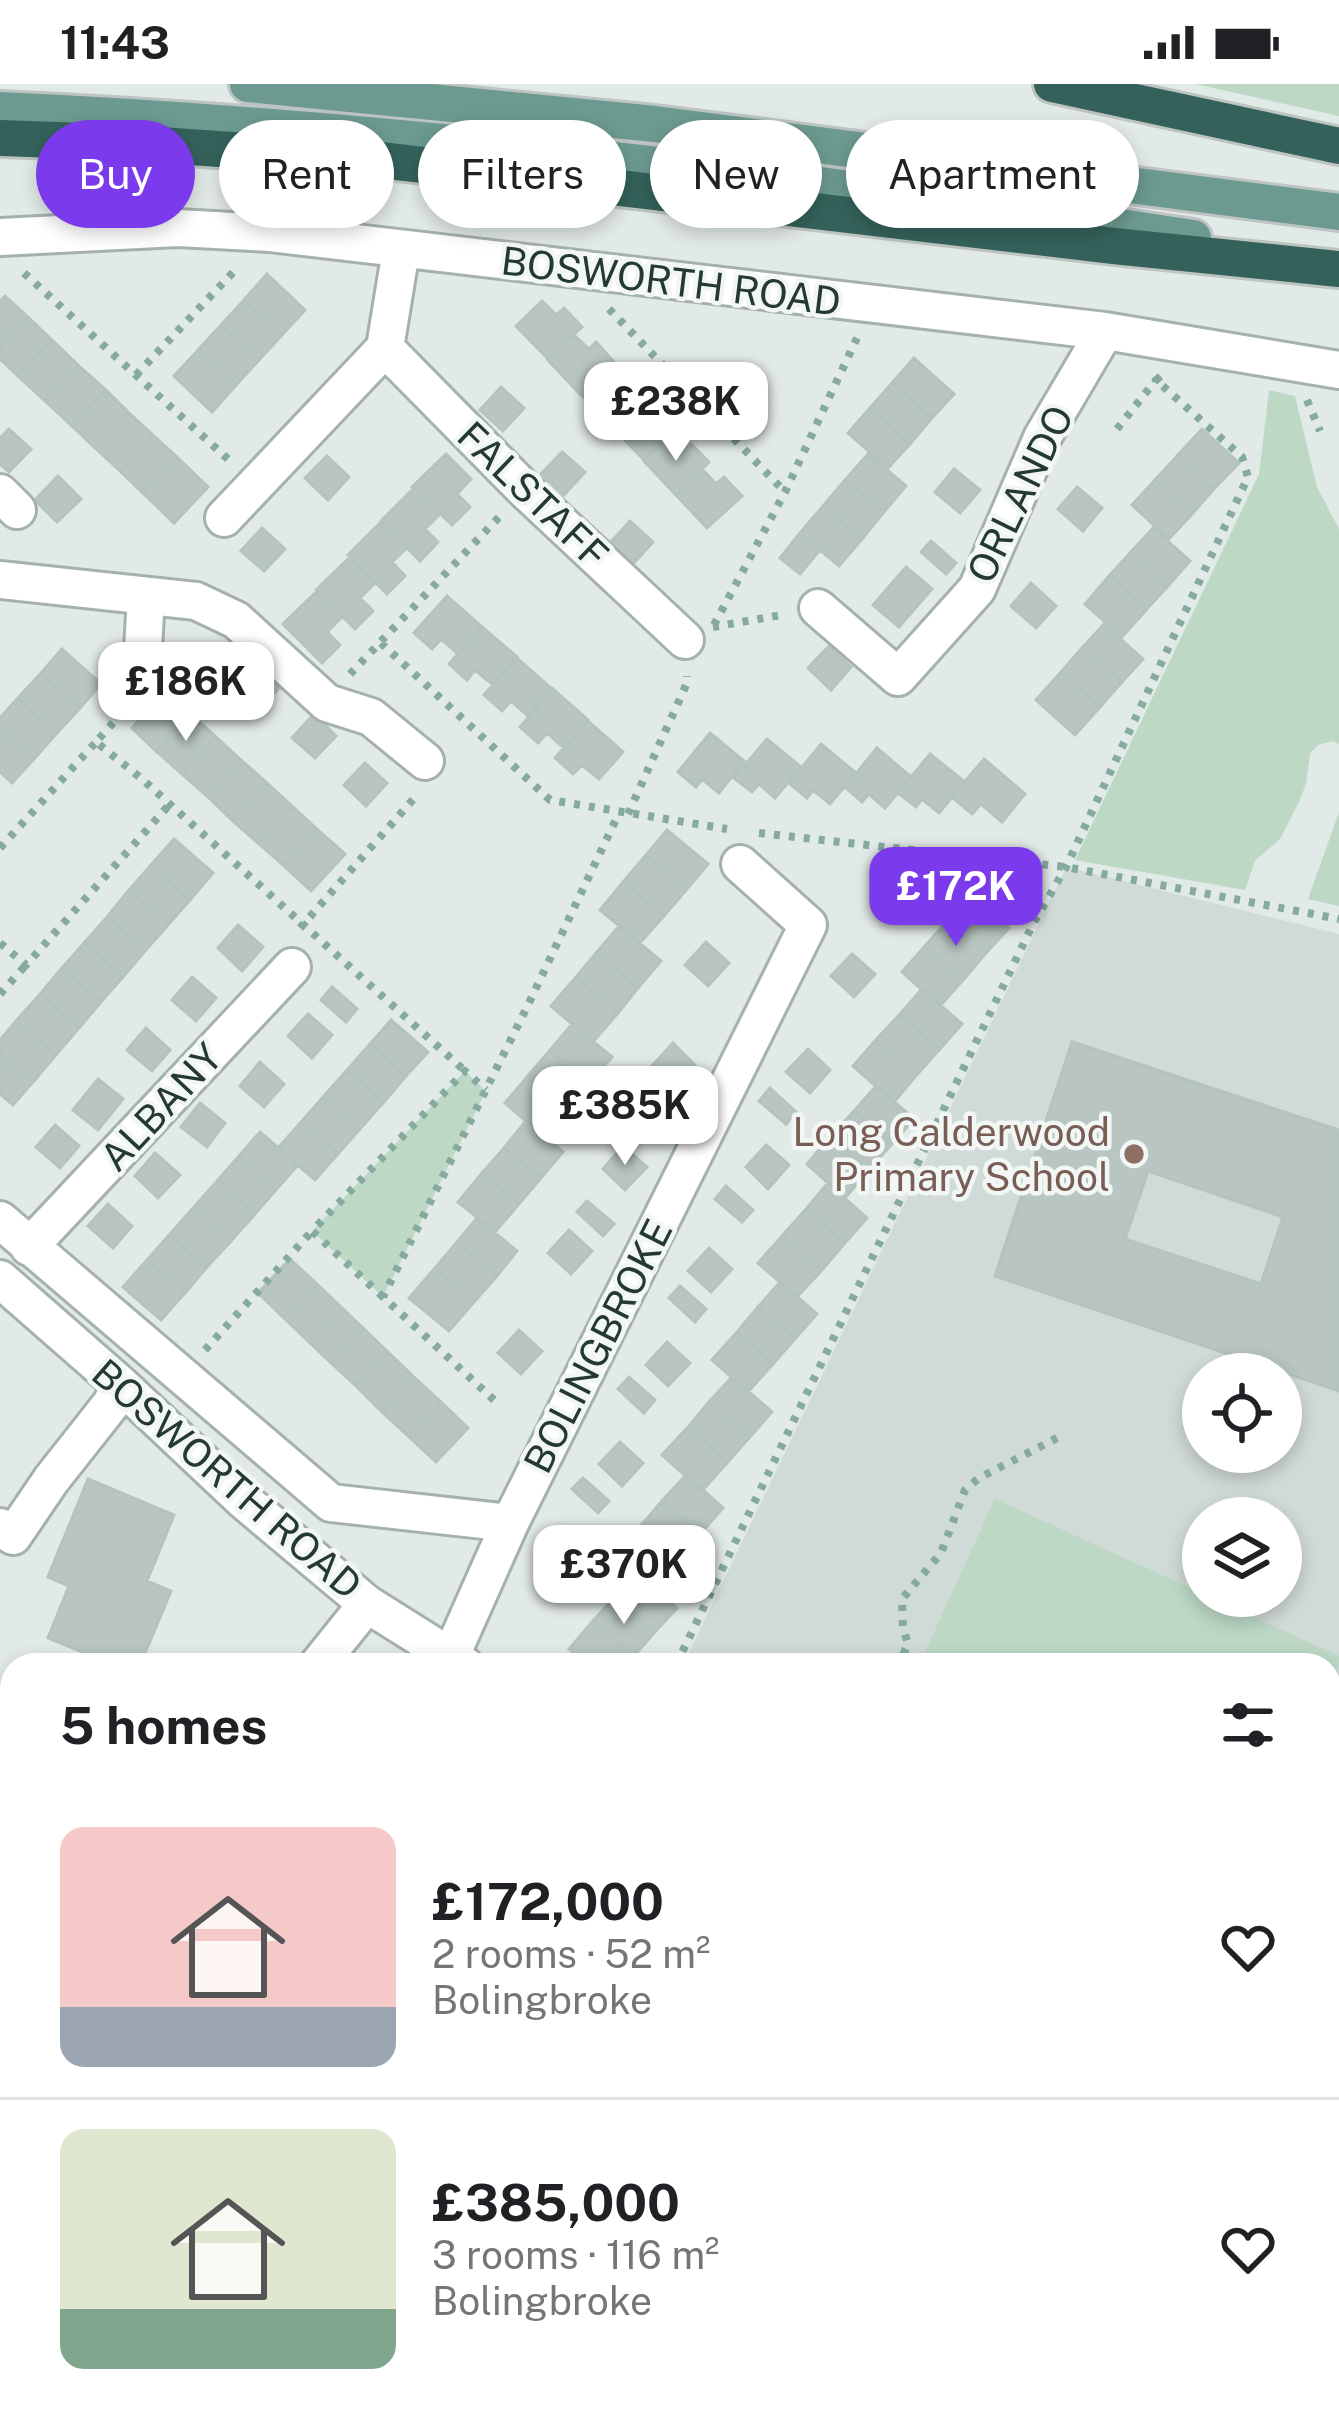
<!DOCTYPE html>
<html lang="en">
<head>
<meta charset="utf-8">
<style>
  body { margin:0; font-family:"Public Sans",sans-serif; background:#f6f6f6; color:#202124; height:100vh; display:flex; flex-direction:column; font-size:45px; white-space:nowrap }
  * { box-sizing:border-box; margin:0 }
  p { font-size:39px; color:#757577 }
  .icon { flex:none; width:66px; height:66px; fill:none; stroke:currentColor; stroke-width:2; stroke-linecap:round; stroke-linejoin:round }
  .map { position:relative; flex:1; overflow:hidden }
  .side { position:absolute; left:0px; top:1569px; width:1341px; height:771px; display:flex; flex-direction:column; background:#fff; border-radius:36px 36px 0 0; box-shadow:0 6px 18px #0003 }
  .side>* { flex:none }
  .hud { position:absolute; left:36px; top:36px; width:1269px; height:108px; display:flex; gap:24px }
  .buttons { position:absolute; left:1182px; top:1269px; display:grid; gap:24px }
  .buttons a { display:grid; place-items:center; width:120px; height:120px; border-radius:50%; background:#fff; box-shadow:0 6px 18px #0003; font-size:60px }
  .price { position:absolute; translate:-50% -102px; padding:0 27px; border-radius:24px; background:#fff; color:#222; font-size:39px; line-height:78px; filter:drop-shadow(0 3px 6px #0008) }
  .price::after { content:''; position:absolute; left:50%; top:72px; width:36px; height:27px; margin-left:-18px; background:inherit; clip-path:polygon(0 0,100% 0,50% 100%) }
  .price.active { background:#7c3aed; color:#fff }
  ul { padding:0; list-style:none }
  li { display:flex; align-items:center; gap:36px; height:300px; padding:0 60px }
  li+li { border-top:3px solid #e0e0e0 }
  li span { display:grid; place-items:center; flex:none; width:336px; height:240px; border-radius:24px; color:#555 }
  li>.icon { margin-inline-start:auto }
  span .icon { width:144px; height:144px; fill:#fffc; stroke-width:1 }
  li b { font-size:51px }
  h2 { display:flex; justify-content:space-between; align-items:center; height:144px; padding:0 60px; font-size:51px }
  .chip { padding:0 42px; border-radius:54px; background:#fff; box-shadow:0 6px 18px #0003; font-size:42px; line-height:108px }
  .chip.active { background:#7c3aed; color:#fff }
  .status { display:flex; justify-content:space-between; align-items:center; height:84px; padding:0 60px; background:#fff; direction:ltr }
  .status svg { height:33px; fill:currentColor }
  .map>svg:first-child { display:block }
</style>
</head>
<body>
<div class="status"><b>11:43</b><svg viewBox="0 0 49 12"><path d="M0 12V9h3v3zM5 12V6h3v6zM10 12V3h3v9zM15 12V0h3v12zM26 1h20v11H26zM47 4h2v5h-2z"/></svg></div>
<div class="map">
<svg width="1339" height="2338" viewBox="0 0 1339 2338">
  <rect width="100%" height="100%" fill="#e2eae7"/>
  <path fill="#d0dad6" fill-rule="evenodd" d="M1066,783L1339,850V1687L1329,1707V1581H683ZM1203,1290H1281V1368H1203ZM1203,1434H1281V1512H1203Z
    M604,2328H866L862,2338H632Z"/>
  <path fill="#bdd9c6" d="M1195,0H1339V32Z
    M1269,306L1295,312L1317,403L1339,445V660L1333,657L1318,661L1310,670L1306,700L1299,718L1280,755L1255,777L1245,806L1075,776L1259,390Z
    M1339,728V822L1308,815Z
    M465,987L486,1007L383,1213L312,1147Z
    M995,1415L1339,1572V1579L1329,1601V1581H919Z"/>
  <path fill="#b8c5c0" stroke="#b5c3be" stroke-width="3" fill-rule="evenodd" d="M267,190L305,226L282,251L244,216Z
    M5,212L28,233L0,263V217Z
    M244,216L282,251L259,276L221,241Z
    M542,217L556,231L564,224L582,243L548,275L516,242Z
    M28,233L52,256L18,292L0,275V263Z
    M221,241L259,276L237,300L199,265Z
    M574,251L589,265L596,258L613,277L580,310L548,276Z
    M52,256L79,282L45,317L18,292Z
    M199,265L237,300L212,328L174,292Z
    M914,274L954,310L932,334L892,299Z
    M79,282L106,306L72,342L45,317Z
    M607,284L621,298L628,291L646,310L612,342L580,309Z
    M892,299L932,334L910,360L870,324Z
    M501,303L524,324L503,347L480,326Z
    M106,306L128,328L94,363L72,342Z
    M638,318L653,332L660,325L678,344L644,376L612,343Z
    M870,324L910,360L888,384L848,349Z
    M128,328L153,351L120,387L94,363Z
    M9,345L31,365L9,388L0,380V354Z
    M1202,345L1239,379L1214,405L1177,372Z
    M153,351L177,373L143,409L120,387Z
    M670,352L684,367L691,360L709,378L676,411L644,377Z
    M562,368L585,388L564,411L541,390Z
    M446,370L471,395L457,410L470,423L452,441L412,403Z
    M868,370L906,402L884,428L845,396Z
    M327,372L349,393L328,416L305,394Z
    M1177,372L1214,405L1192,430L1155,396Z
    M177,373L208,403L174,439L143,409Z
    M702,385L716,400L724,393L742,412L707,444L676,411Z
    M954,385L980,406L960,429L935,408Z
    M58,392L81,415L57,438L35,416Z
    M845,396L884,428L862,455L823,422Z
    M1155,396L1192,430L1169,455L1132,421Z
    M1077,403L1102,424L1083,447L1058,425Z
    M414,404L440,430L425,445L438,458L420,477L381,437Z
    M823,422L862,455L839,482L800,449Z
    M630,437L653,458L632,481L609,460Z
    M381,438L407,464L392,478L405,492L387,510L348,471Z
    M262,444L285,465L264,487L241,467Z
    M1153,444L1190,477L1167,503L1130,469Z
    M800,449L820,466L800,490L780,474Z
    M931,457L956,479L946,490L921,468Z
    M1130,469L1167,503L1147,525L1110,491Z
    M349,474L375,499L360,514L373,527L355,545L316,506Z
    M906,483L932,505L899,543L873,521Z
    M1110,491L1147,525L1122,553L1085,520Z
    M1031,499L1056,522L1036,544L1011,522Z
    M316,508L342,533L327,548L340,561L322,579L283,540Z
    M447,512L482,543L458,570L441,555L432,565L414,549Z
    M1104,540L1143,575L1122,598L1082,564Z
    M482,543L517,573L493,601L475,586L467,596L449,580Z
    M829,562L851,583L831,606L808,584Z
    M1082,564L1122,598L1100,623L1061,588Z
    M62,565L101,600L80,624L41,589Z
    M517,574L552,605L528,632L511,617L502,627L484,611Z
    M256,583L279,604L258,627L235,606Z
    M1061,588L1100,623L1075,651L1036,616Z
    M41,589L80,624L56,650L18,614Z
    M553,605L588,636L564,664L547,649L538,659L520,643Z
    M165,607L190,630L156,667L132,644Z
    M18,614L56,650L34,675L0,643V634Z
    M190,630L215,652L182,690L156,667Z
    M314,630L336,652L315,674L292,654Z
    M588,637L623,668L599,695L582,681L573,690L555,674Z
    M0,643L34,675L12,699L0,688Z
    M710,649L744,677L719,709L702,695L696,703L678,688Z
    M215,652L241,676L208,713L182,690Z
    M767,655L801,683L775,714L759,700L752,708L734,694Z
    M821,660L856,689L830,720L813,706L807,714L789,699Z
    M877,664L911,693L885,724L869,710L862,718L845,703Z
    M930,670L965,698L939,729L922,715L916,723L898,709Z
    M984,675L1025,710L1002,738L981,720L972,730L952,713Z
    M241,676L267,699L233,737L208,713Z
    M365,679L387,699L366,722L344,701Z
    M267,699L292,722L258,759L233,737Z
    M292,722L317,745L284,782L258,759Z
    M317,745L345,770L311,807L284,782Z
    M667,746L708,780L687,805L646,771Z
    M174,755L213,789L190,816L150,782Z
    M646,771L687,805L664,832L623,798Z
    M150,782L190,816L169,840L129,806Z
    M623,798L664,832L640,859L600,826Z
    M129,806L169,840L146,866L107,833Z
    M971,810L1009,844L987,868L949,835Z
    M107,833L146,866L123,893L84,859Z
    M949,835L987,868L963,896L925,862Z
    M238,841L263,863L242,887L218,864Z
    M619,842L661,877L638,904L596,869Z
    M706,858L729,879L708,902L685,881Z
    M84,859L123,893L101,918L62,884Z
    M925,862L963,896L940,922L902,888Z
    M596,869L638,904L618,929L576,893Z
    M852,870L875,890L854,913L831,892Z
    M62,884L101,918L79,944L40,910Z
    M192,893L216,914L196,937L172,916Z
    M576,893L618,929L593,958L551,922Z
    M332,903L357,925L346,938L321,916Z
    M922,905L962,940L940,965L900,930Z
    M40,910L79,944L56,971L16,937Z
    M308,930L332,951L312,974L288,952Z
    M900,930L940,965L915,993L875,957Z
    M391,936L428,968L406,992L370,960Z
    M16,937L56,971L33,998L0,969V956Z
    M572,940L612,973L589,999L550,966Z
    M146,944L170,966L152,987L127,966Z
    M875,957L915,993L894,1018L853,982Z
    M1072,958L1339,1046V1307L995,1192ZM1148,1087L1283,1133L1261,1200L1125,1155Z
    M673,959L695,981L674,1003L652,982Z
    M370,960L406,992L384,1018L347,986Z
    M808,965L830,986L810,1009L786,988Z
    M550,966L589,999L567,1026L527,993Z
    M0,969L33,998L13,1021L0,1010Z
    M260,978L284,1000L264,1023L240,1002Z
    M347,986L384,1018L360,1045L323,1013Z
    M527,993L567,1026L544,1053L505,1019Z
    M98,995L123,1015L98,1046L73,1026Z
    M876,1002L914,1035L892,1060L854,1027Z
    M770,1004L796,1028L786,1040L759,1017Z
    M323,1013L360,1045L338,1070L301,1038Z
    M200,1019L225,1039L207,1063L181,1043Z
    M854,1027L892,1060L868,1087L830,1053Z
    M526,1037L563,1068L541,1094L504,1064Z
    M301,1038L338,1070L315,1096L278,1064Z
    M55,1041L79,1062L60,1084L36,1063Z
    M260,1048L298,1081L276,1106L238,1073Z
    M830,1053L868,1087L845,1114L807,1080Z
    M766,1061L789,1081L768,1105L746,1083Z
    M623,1062L647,1083L625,1106L603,1085Z
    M504,1064L541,1094L519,1120L482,1089Z
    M155,1069L180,1091L158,1114L135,1092Z
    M238,1073L276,1106L255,1130L217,1097Z
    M482,1089L519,1120L495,1148L458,1118Z
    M217,1097L255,1130L231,1157L193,1124Z
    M828,1099L867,1134L845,1159L806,1125Z
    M726,1102L753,1126L742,1138L715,1115Z
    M587,1117L614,1140L603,1152L577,1128Z
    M108,1120L132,1142L113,1164L88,1142Z
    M193,1124L231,1157L207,1183L169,1151Z
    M806,1125L845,1159L822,1186L783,1151Z
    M477,1134L517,1167L497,1192L457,1158Z
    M569,1146L592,1167L571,1190L548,1169Z
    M169,1151L207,1183L185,1209L147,1176Z
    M783,1151L822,1186L797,1213L758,1179Z
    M457,1158L497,1192L475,1217L435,1184Z
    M709,1164L732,1185L711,1208L688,1187Z
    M290,1175L317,1200L284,1234L258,1209Z
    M147,1176L185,1209L161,1236L123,1203Z
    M435,1184L475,1217L449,1247L409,1214Z
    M780,1198L817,1230L795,1255L758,1223Z
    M317,1200L342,1224L309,1258L284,1234Z
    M680,1202L706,1225L695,1238L669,1214Z
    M758,1223L795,1255L773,1280L737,1248Z
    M342,1224L364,1245L331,1279L309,1258Z
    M364,1245L388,1268L356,1302L331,1279Z
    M519,1246L542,1267L521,1290L498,1269Z
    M737,1248L773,1280L748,1308L712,1276Z
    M667,1258L690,1279L668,1302L646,1281Z
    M388,1268L415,1294L382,1328L356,1302Z
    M629,1293L655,1316L644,1329L618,1305Z
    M732,1293L772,1328L749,1354L709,1318Z
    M415,1294L441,1318L408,1352L382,1328Z
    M441,1318L468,1344L436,1378L408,1352Z
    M709,1318L749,1354L728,1378L688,1343Z
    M688,1343L728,1378L702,1407L662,1371Z
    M620,1358L643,1379L622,1402L599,1380Z
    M686,1391L723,1424L700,1450L662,1417Z
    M583,1394L609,1417L598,1429L572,1405Z
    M88,1395L174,1431L147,1497L171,1507L140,1581H114L48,1554L69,1502L48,1493Z
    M662,1417L700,1450L676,1477L639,1444Z
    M639,1444L676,1477L653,1503L616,1470Z
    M571,1456L594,1476L572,1500L550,1478Z
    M637,1489L677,1524L655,1548L615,1513Z
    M615,1513L655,1548L633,1573L593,1537Z
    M593,1537L633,1573L626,1581H588L569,1565Z
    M0,1690L12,1700L11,1775L0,1766Z
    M0,1944L12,1955V2011L0,2001Z
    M0,2169L12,2181V2223L0,2235Z
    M1335,2266L1339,2268V2320L1329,2316V2279Z
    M69,2328H193L186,2338H83Z"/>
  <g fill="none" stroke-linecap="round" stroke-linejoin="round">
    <g stroke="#a5b1ae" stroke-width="42">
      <path id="minor" d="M0,153L178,144L270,149L1105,247L1339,286
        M385,264L525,406L685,556
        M0,409L17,426
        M224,434L385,264L401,166
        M0,496L196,517L236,536L327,619L371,633L425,677
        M818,524L898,593L977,505L1042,354L1105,247
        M142,583L146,512
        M0,1136L331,1419L510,1439
        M29,1163L292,883
        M0,1195L121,1301L243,1416L367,1520L464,1581
        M0,1443L13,1452L51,1396L111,1320L121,1301
        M450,1574L510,1439L808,841L740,780
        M318,1581L367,1520
        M0,1850L12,1859
        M1329,1964L1339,1934
        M276,2328L279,2338
        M1116,2328L1142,2338
        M560,2338L564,2328"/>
    </g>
    <g stroke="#bdc4c2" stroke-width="42">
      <path id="major" d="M248,0L655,40L1339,128
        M0,26C400,44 798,94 1193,154"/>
    </g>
    <g stroke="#bdc4c2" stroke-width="42">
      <path id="highway" d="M1052,0L1339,62
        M0,54L115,58L380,76L1114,162L1339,185"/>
    </g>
    <path stroke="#86aaa0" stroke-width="8" stroke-dasharray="6 9" stroke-linecap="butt" d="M24,189L230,377
      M609,225L785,408
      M136,291L239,182
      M1307,316L1320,347
      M1117,345L1156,296
      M714,541L785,408L857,254
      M713,543L787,530
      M381,559L550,716L727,745
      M350,590L501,431
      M131,615L128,622L96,658L142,695L465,987
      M628,730L687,599V592
      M759,749L1066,783L1339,835
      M0,764L96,658
      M300,844L417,711
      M0,859L26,881L170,720
      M0,910L26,881
      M383,1213L312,1147L465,987L486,1006
      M205,1266L312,1147
      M494,1316L383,1213L528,921L619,729
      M676,1581L1033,840L1066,783L1248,393L1242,373L1156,296L1162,291
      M893,1581L903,1571L908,1560L903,1544L902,1515L941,1469L965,1406L979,1394L1057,1354
      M1329,1744L1339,1721
      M0,2280L12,2267
      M1288,2328L1312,2338
      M512,2338L515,2328"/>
    <use href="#minor" stroke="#fff" stroke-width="36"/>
    <use href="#major" stroke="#6c9a90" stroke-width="36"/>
    <use href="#highway" stroke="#34625a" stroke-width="36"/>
  </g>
  <circle fill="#8d6e63" stroke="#f2f7f5" stroke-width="4.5" cx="1134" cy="1070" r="12"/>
  <g text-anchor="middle" stroke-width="9" stroke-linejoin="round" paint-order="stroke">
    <g font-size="39" fill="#243934" stroke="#f2f7f5">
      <text transform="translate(671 197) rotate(7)" y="14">BOSWORTH ROAD</text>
      <text transform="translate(1020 410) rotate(-64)" y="14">ORLANDO</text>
      <text transform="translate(533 411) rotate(44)" y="14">FALSTAFF</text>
      <text transform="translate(161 1023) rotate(-47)" y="14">ALBANY</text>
      <text transform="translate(598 1262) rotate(-63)" y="14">BOLINGBROKE</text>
      <text transform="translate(227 1395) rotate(41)" y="14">BOSWORTH ROAD</text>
    </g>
    <g font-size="39" fill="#785e54" stroke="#f2f7f5" text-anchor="end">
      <text x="1110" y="1062">Long Calderwood<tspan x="1110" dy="45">Primary School</tspan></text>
    </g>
  </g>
</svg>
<div class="buttons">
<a><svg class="icon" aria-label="locate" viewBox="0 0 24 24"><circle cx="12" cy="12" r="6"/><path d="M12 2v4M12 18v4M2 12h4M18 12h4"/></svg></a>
<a><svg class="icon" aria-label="layers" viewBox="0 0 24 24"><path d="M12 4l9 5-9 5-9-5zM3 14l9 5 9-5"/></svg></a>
</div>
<b class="price" style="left:676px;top:380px">£238K</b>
<b class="price" style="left:186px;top:660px">£186K</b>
<b class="price active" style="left:956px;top:865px">£172K</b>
<b class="price" style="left:625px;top:1084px">£385K</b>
<b class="price" style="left:624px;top:1543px">£370K</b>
<div class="hud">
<a class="chip active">Buy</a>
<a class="chip">Rent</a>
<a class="chip">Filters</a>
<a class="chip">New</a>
<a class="chip">Apartment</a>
</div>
<section class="side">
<h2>5 homes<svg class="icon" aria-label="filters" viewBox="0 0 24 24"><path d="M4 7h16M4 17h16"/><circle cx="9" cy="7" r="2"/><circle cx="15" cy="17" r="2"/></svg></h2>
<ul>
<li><span style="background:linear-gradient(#f6c9c9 75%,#9aa5b1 0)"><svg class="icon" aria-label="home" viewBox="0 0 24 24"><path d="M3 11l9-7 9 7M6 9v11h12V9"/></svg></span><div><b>£172,000</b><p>2 rooms · 52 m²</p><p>Bolingbroke</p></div><svg class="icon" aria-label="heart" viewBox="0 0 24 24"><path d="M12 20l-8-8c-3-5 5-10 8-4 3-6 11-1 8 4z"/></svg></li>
<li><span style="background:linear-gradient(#dfe7d0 75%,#7fa58c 0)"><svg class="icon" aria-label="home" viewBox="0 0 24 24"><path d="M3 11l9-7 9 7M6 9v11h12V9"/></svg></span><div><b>£385,000</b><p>3 rooms · 116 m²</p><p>Bolingbroke</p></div><svg class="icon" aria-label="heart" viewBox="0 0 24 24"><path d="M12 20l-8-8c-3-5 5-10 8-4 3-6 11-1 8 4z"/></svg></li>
</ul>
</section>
</div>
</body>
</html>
